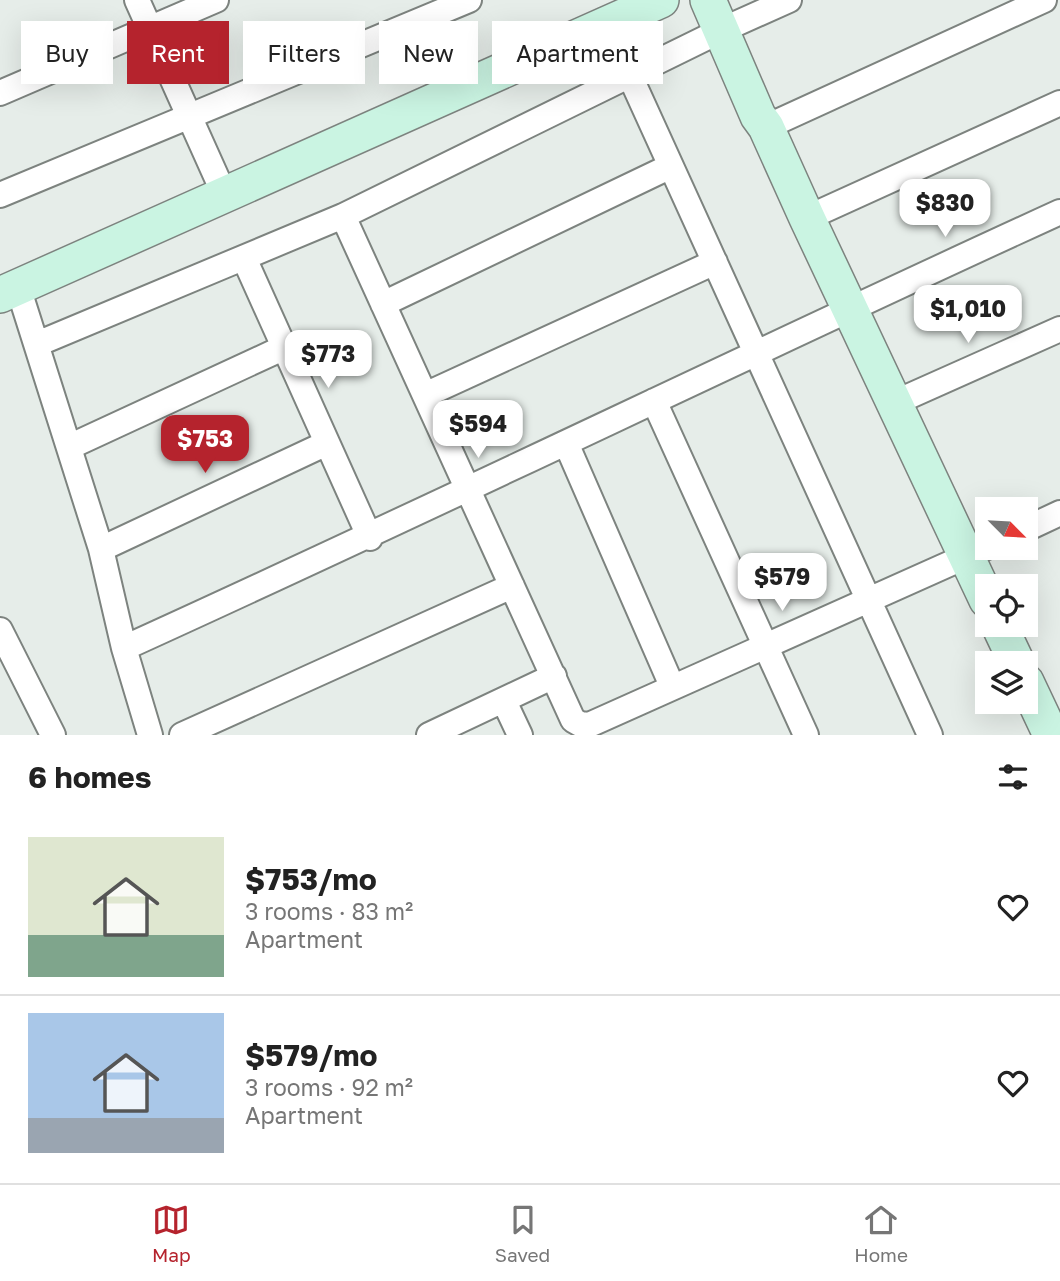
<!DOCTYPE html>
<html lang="en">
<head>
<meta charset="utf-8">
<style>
  body { margin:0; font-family:"Golos Text",sans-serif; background:#f6f6f6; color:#222; height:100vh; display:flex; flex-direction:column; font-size:26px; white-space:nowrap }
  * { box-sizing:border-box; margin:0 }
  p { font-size:23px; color:#767676 }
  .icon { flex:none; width:38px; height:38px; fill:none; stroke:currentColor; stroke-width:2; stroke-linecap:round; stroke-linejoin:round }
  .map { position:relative; height:735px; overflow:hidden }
  .side { display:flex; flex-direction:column; background:#fff; flex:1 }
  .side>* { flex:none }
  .top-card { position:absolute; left:21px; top:21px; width:700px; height:63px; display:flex; gap:14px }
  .needle { width:46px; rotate:114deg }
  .buttons { position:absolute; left:975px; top:497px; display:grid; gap:14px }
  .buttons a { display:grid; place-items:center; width:63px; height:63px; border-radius:0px; background:#fff; box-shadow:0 7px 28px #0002; font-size:35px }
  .price { position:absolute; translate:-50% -60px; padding:0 16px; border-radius:14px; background:#fff; color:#222; font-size:23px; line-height:46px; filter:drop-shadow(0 2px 4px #0008) }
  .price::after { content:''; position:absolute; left:50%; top:42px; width:21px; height:16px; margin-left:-10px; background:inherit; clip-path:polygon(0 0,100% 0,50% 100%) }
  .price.active { background:#b5232d; color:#fff }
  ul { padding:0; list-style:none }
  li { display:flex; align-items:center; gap:21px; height:175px; padding:0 28px }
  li+li { border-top:2px solid #e0e0e0 }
  li span { display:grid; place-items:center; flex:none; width:196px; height:140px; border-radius:0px; color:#555 }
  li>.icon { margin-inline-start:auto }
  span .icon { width:84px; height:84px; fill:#fffc; stroke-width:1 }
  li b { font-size:30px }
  h2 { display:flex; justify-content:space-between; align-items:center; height:84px; padding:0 28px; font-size:30px }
  .chip { padding:0 24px; border-radius:0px; background:#fff; box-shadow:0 7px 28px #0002; font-size:24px; line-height:63px }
  .chip.active { background:#b5232d; color:#fff }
  .dock { display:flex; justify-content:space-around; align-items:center; height:98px; border-top:2px solid #e0e0e0; background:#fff; font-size:19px; color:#767676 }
  .dock a { display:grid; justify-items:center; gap:4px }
  .dock .active { color:#b5232d }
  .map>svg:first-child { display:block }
</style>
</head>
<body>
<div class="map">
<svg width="1060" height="735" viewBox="0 0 1060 735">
  <rect width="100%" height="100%" fill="#e6ede9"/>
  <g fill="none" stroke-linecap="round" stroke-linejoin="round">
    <g stroke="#7d837f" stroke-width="28">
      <path id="street" d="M137,0L225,196
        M630,76L930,735
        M0,93L216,0
        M766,127L1044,0
        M0,195L469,0
        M343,216L573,720L580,724L589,725L987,547
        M807,218L1060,103
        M244,258L370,538
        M18,287L101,549L124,648L150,735
        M383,304L671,166
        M37,344L343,216L722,30L789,0
        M425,395L715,262
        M654,401L806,735
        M894,403L1060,329
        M566,443L672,686
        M69,447L285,347
        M1026,529L1060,513
        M101,549L327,443
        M0,630L53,735
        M124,648C437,506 747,355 1060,212
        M504,701L520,735
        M182,735L512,586
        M429,735L554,676"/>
    </g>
    <g stroke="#7d837f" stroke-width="38">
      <path id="secondary" d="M708,0L758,116L766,127L807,218L987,600
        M0,295L661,0
        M999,625L1017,663
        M1026,682L1051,735"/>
    </g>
    <use href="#street" stroke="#fff" stroke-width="24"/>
    <use href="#secondary" stroke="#caf4e2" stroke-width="35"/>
  </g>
</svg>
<div class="buttons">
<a><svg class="needle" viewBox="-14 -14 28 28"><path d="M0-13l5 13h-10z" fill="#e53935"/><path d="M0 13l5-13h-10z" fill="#767676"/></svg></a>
<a><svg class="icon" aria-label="locate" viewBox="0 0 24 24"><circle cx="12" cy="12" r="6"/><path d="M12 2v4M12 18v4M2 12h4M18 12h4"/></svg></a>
<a><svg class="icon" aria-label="layers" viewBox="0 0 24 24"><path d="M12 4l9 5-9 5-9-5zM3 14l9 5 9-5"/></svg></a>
</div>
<b class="price" style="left:945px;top:239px">$830</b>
<b class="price" style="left:968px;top:345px">$1,010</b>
<b class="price" style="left:328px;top:390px">$773</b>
<b class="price" style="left:478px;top:460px">$594</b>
<b class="price active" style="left:205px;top:475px">$753</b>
<b class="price" style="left:782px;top:613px">$579</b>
<div class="top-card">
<a class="chip">Buy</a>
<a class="chip active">Rent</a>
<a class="chip">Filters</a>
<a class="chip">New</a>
<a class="chip">Apartment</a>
</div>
</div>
<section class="side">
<h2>6 homes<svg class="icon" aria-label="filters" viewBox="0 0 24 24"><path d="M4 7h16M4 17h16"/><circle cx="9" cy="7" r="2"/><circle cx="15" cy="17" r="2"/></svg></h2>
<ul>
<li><span style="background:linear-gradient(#dfe7d0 70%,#7fa58c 0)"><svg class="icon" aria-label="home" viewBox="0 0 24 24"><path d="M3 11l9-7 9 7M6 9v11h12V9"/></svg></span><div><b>$753/mo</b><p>3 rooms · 83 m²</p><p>Apartment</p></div><svg class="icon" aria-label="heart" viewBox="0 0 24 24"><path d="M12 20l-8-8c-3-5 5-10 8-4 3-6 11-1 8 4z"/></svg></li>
<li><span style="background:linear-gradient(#a9c7e8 75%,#9aa5b1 0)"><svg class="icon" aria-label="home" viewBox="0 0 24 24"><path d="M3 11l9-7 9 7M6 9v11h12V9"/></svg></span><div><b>$579/mo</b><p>3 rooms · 92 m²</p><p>Apartment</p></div><svg class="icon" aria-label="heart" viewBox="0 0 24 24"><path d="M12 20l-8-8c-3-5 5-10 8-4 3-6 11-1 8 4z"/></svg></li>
</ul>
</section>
<nav class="dock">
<a class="active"><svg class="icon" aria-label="map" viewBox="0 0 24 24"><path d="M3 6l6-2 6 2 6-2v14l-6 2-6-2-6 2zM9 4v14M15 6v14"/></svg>Map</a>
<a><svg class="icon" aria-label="saved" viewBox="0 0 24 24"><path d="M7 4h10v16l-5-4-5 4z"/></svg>Saved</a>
<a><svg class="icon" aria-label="home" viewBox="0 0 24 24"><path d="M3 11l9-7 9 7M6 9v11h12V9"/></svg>Home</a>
</nav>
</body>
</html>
